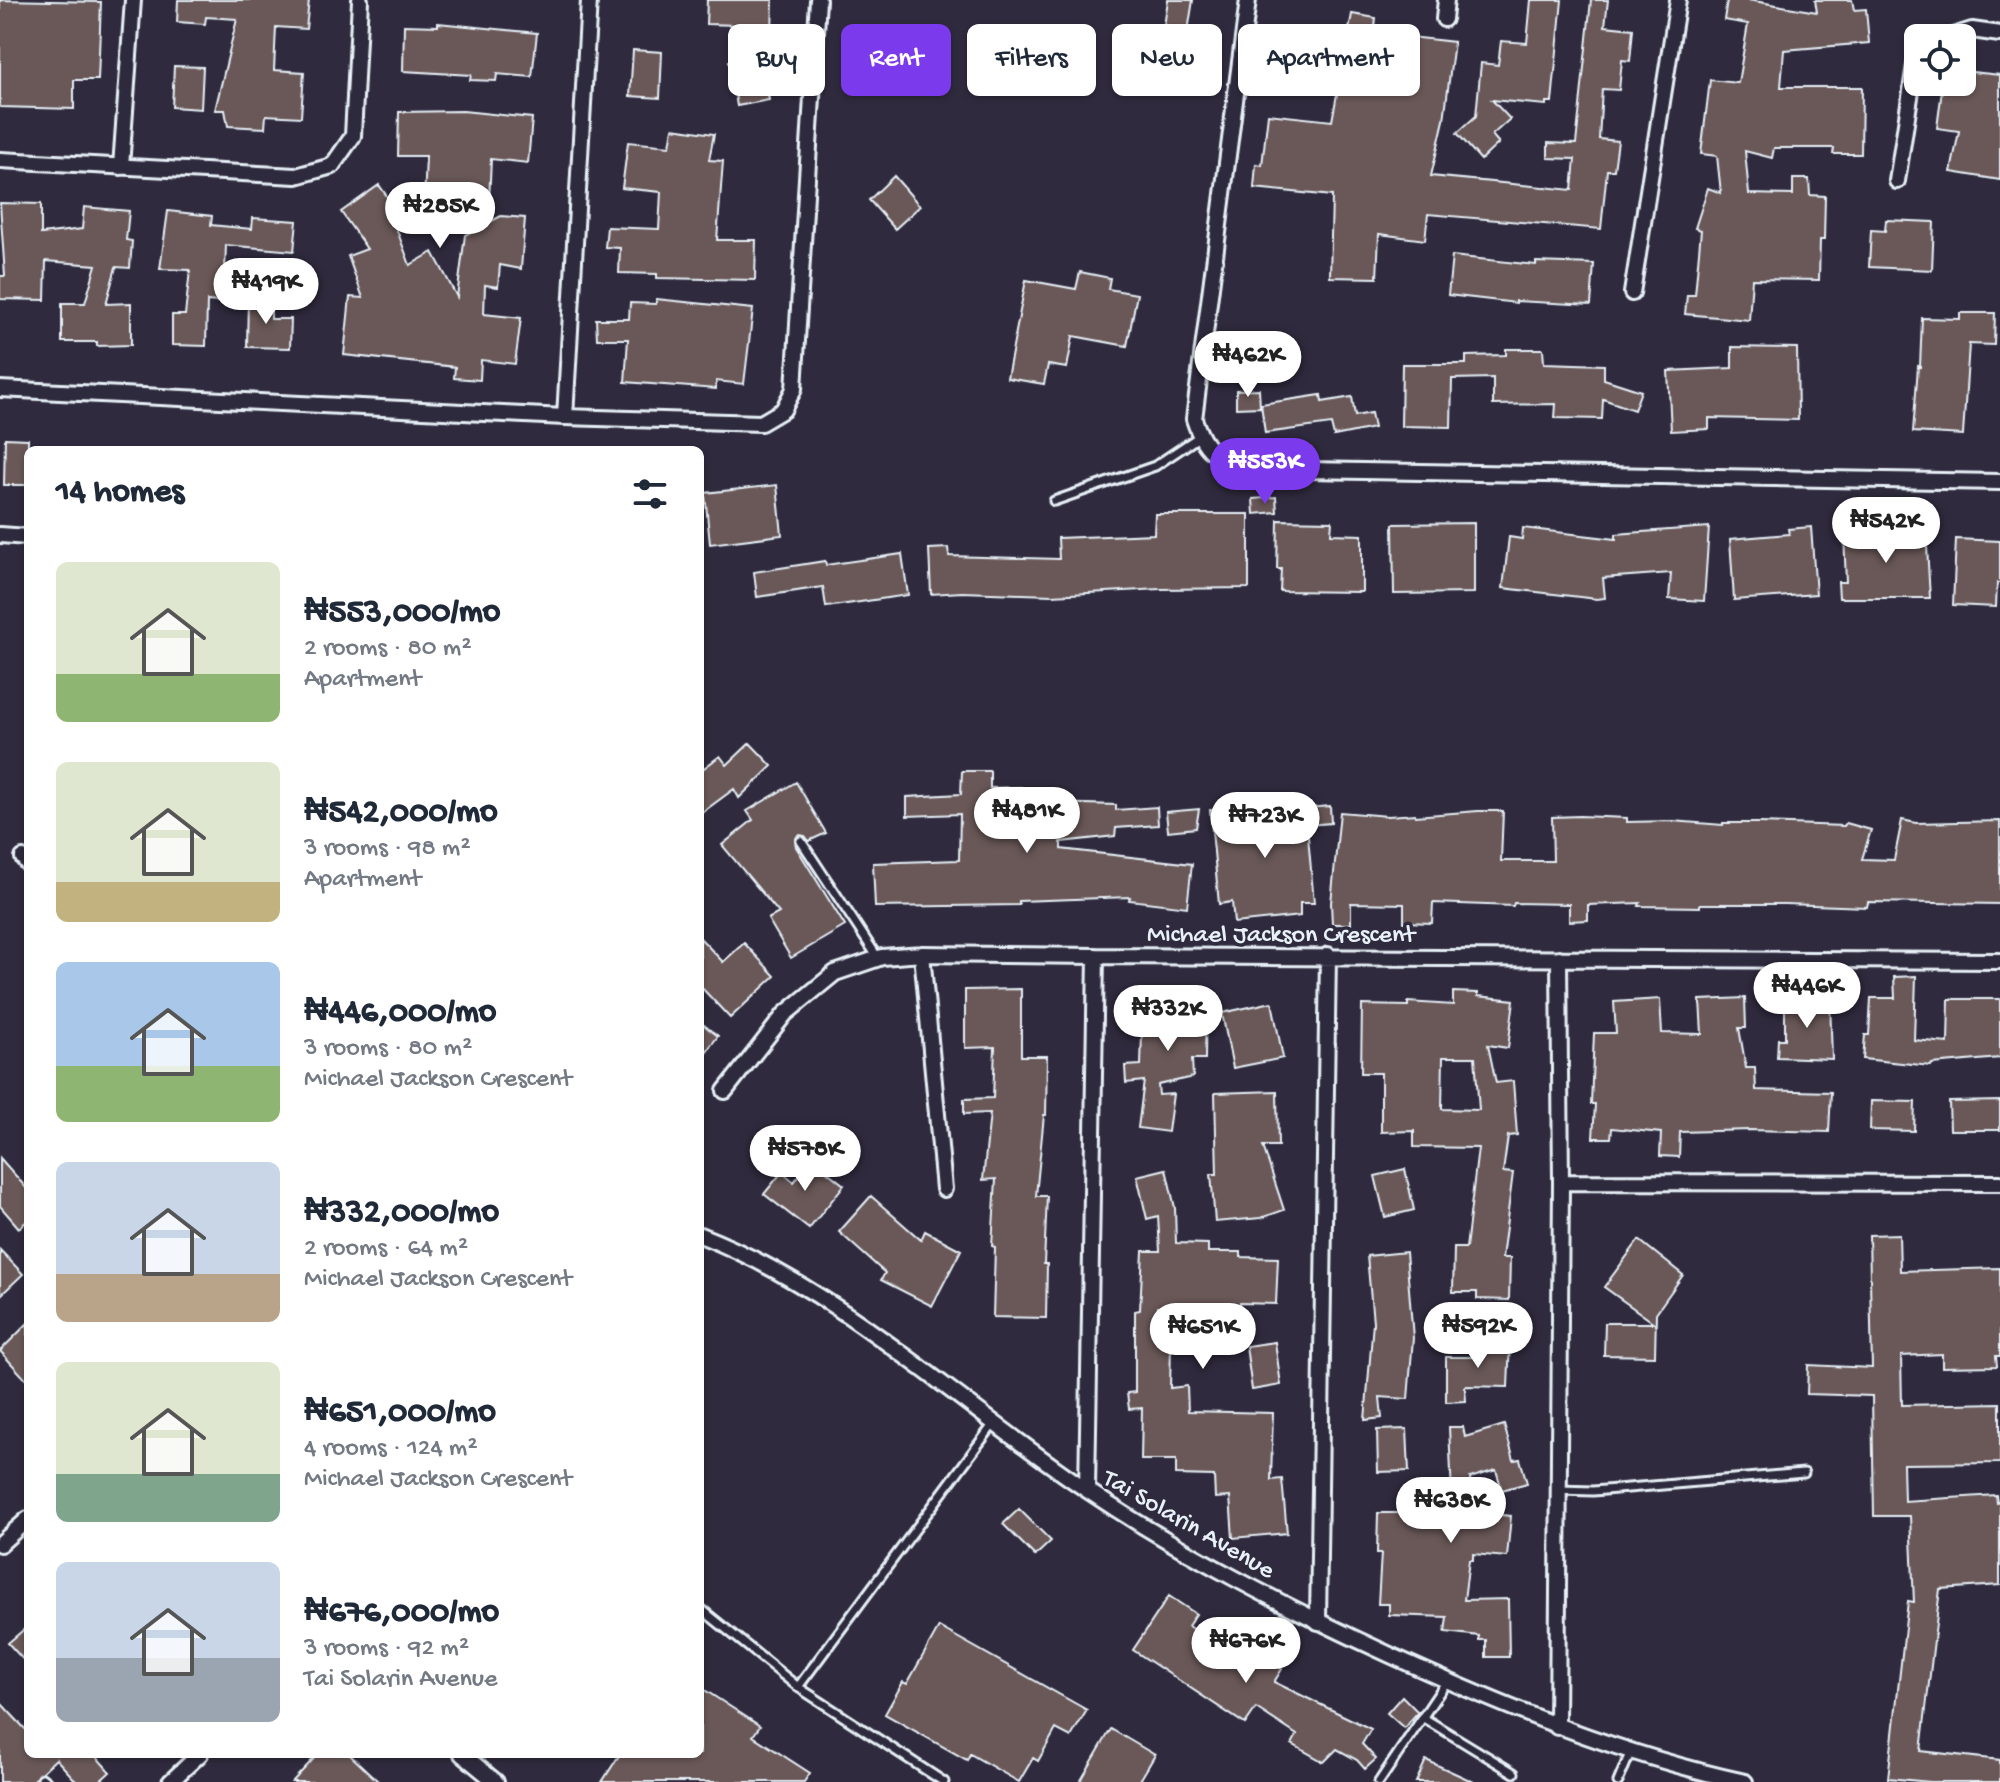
<!DOCTYPE html>
<html lang="en">
<head>
<meta charset="utf-8">
<style>
  body { margin:0; font-family:"Gochi Hand",sans-serif; background:#f2f2f3; color:#1f2937; height:100vh; display:flex; flex-direction:column; font-size:30px; white-space:nowrap }
  * { box-sizing:border-box; margin:0 }
  p { font-size:26px; color:#747a83 }
  .icon { flex:none; width:44px; height:44px; fill:none; stroke:currentColor; stroke-width:2; stroke-linecap:round; stroke-linejoin:round }
  .map { position:relative; flex:1; overflow:hidden }
  .panel { position:absolute; left:24px; top:446px; width:680px; height:1312px; display:flex; flex-direction:column; background:#fff; border-radius:12px; box-shadow:0 2px 6px #0004 }
  .panel>* { flex:none }
  .top-card { position:absolute; left:728px; top:24px; width:760px; height:72px; display:flex; gap:16px }
  .tools { position:absolute; left:1904px; top:24px; display:grid; gap:16px }
  .tools a { display:grid; place-items:center; width:72px; height:72px; border-radius:12px; background:#fff; box-shadow:0 2px 6px #0004; font-size:40px }
  .price { position:absolute; translate:-50% -68px; padding:0 18px; border-radius:28px; background:#fff; color:#222; font-size:26px; line-height:52px; filter:drop-shadow(0 2px 4px #0008) }
  .price::after { content:''; position:absolute; left:50%; top:48px; width:24px; height:18px; margin-left:-12px; background:inherit; clip-path:polygon(0 0,100% 0,50% 100%) }
  .price.on { background:#7c3aed; color:#fff }
  ul { padding:0; list-style:none }
  li { display:flex; align-items:center; gap:24px; height:200px; padding:0 32px }
  li span { display:grid; place-items:center; flex:none; width:224px; height:160px; border-radius:12px; color:#555 }
  li>.icon { margin-inline-start:auto }
  span .icon { width:96px; height:96px; fill:#fffc; stroke-width:1 }
  li b { font-size:34px }
  h2 { display:flex; justify-content:space-between; align-items:center; height:96px; padding:0 32px; font-size:34px }
  .chip { padding:0 28px; border-radius:12px; background:#fff; box-shadow:0 2px 6px #0004; font-size:28px; line-height:72px }
  .chip.on { background:#7c3aed; color:#fff }
  .map>svg:first-child { display:block }
</style>
</head>
<body>
<div class="map">
<svg width="2000" height="1782" viewBox="0 0 2000 1782">
  <rect width="100%" height="100%" fill="#2f2a3d"/>
  <filter id="ink" filterUnits="userSpaceOnUse"><feTurbulence type="fractalNoise" baseFrequency=".0125" numOctaves="2"/><feDisplacementMap in="SourceGraphic" scale="16" xChannelSelector="R" yChannelSelector="G"/><feConvolveMatrix kernelMatrix="1 2 1 2 8 2 1 2 1" color-interpolation-filters="sRGB"/></filter>
  <g filter="url(#ink)">
    <path fill="#6a5858" stroke="#e8f1f8" stroke-width="2" fill-rule="evenodd" d="M0,0L101,2L98,80H74V109L0,107Z
      M178,0H309L306,29L276,27L274,70L304,72L301,117L266,115L265,128L228,126L225,110H215L237,19L206,17L205,24L177,22Z
      M707,0H773L772,33L737,32V25L706,24Z
      M1168,0H1193L1188,31L1176,69L1160,65L1171,28L1164,26Z
      M1531,0H1562L1552,102H1546V105L1492,100L1510,119L1492,135L1499,143L1481,160L1457,133L1476,116L1481,63L1498,65L1501,41L1527,43Z
      M1591,0H1608L1605,26L1633,29L1630,61L1622,60L1619,90L1602,89L1599,139L1618,141L1614,170H1607L1601,229L1428,214L1425,240L1379,234L1377,278L1330,277L1332,196L1254,188L1256,164L1262,165L1268,114L1332,121L1352,14L1376,18L1375,27L1411,33L1410,37L1454,42L1444,120L1431,176L1572,190L1575,159L1548,158V143L1576,144Z
      M1727,0H1748L1817,12L1815,0H1852L1854,10L1866,9L1869,43L1784,50L1781,87H1862L1861,154H1833L1834,148H1774L1772,158L1745,151L1749,194L1793,195V179H1809L1810,195L1825,196L1824,240H1820L1819,280L1752,279L1749,320L1685,314L1687,295H1695L1701,230L1695,228L1708,188L1721,193L1717,156L1701,154L1710,80L1738,83L1748,24L1724,20Z
      M438,23L537,33L532,77L497,74L496,81L470,80L471,75L403,71L404,25L438,26Z
      M982,37L1055,39L1054,74L980,72Z
      M633,50L662,52L660,98L630,96Z
      M761,55L769,100L737,106L729,61Z
      M174,66L203,67L201,109L172,107Z
      M1962,71L2000,75V180L1951,172L1959,131L1937,128L1943,82H1962Z
      M463,111L532,118L528,163L491,159L488,223L501,216L525,218L521,269L500,265L498,287L485,285L484,314L521,318L515,364L481,360L480,380L454,378L455,367L344,355L350,297L363,298L348,256L367,249L341,212L379,185L407,225H395L410,265L433,252L457,297L465,235L478,228L423,226L426,156H398L399,112Z
      M673,128L714,134L709,160L723,161L717,240H756L755,280L657,278V274L619,273L620,248L605,247L607,227L659,229L661,192L622,188L628,142L670,146Z
      M894,176L920,206L895,229L869,200Z
      M0,203L41,204V234L82,229L84,207L129,211L126,240L132,241L130,268L116,267L106,304L131,303V345L97,346V342H62V303H85L96,265L46,261L45,300L0,299V276H5Z
      M168,211L212,216L211,225L252,229L253,218L297,221L294,251L226,245L225,271H222L218,302L207,301L206,346L172,345V315H185L190,270L160,269Z
      M1886,220L1934,222L1932,270L1869,267L1871,230L1885,231Z
      M1452,256L1536,265V262L1594,264L1591,305L1516,301V303L1448,295Z
      M1080,272L1110,278L1108,289L1137,294L1127,346L1073,336L1067,368L1048,365L1044,384L1007,378L1026,280L1076,289Z
      M248,298H271V319H291L290,348L247,347Z
      M656,299L753,309L744,384L716,381V389L625,382L628,339H597L596,319H629L630,303L656,304Z
      M1960,313H1995L1994,345L1969,344L1963,435L1913,432L1918,366L1920,367L1922,318L1960,319Z
      M1732,347L1797,348L1798,420L1709,418V429L1671,431L1668,371L1732,368Z
      M1506,349H1543L1544,363L1604,365V379L1641,391L1634,410L1603,399L1602,419L1555,418L1556,404L1493,405V378L1452,379L1451,427L1401,426L1402,364H1466V356L1506,355Z
      M1259,389L1260,407L1236,408V390Z
      M1321,395L1322,402L1352,397L1355,416L1371,413L1374,428L1334,436L1331,424L1265,433L1261,404Z
      M5,438L28,439V485H4Z
      M777,485L782,535L710,544L705,493Z
      M1276,497L1277,512L1254,514L1253,499Z
      M1155,514H1249V588L1160,589L1052,595L962,592L931,594L929,549L948,548L949,556L1059,559L1058,538L1154,534Z
      M1278,520L1332,521L1331,534L1362,535V592L1280,591L1281,569H1277Z
      M1474,523V593L1394,594L1393,524Z
      M1709,527L1704,601L1669,599L1671,573L1603,578L1605,598L1597,599L1503,588L1509,537L1522,539L1523,528L1616,539V534Z
      M1811,527L1816,594L1734,600L1730,539L1789,534L1788,529Z
      M1926,529L1930,598H1839L1838,582H1846L1844,534Z
      M1956,539L2000,541V583H1997L1996,607L1953,605Z
      M902,554L908,595L826,607L823,587L757,597L754,572L825,561L826,565Z
      M750,743L772,766L739,798L734,789L700,814V771L720,756L727,765Z
      M962,771H990V788L1021,787V802L1116,805V810L1157,807L1158,825L1116,828L1115,836L1061,842V849L1192,864L1187,907L1129,900L1130,897L1019,901V905L875,907L873,863L959,860L960,814L907,816V797L961,794Z
      M796,782L826,833L809,841L805,836L798,835L795,841L796,847L845,926L791,958L768,919L779,913L722,845L753,820L747,811Z
      M1253,806L1284,807V810L1330,806L1331,823L1307,825L1314,903H1300V916L1234,923L1232,902L1219,904L1210,810L1253,811Z
      M1199,809L1196,828L1168,831L1166,812Z
      M1478,811H1503L1501,861H1553L1552,817L1580,816L1627,818V822L1672,821L1723,825V823H1760L1844,826L1846,823L1871,830L1862,859L1894,860L1902,820L1916,823L2000,821V904L1868,902L1867,907L1785,904H1700V907L1639,906L1640,903L1588,905V920L1569,921V904L1514,903L1513,906L1433,903L1432,923L1404,922V904L1351,903V924H1332L1331,903L1340,812L1388,816L1415,814V816Z
      M700,938L723,962L744,943L775,976L730,1018L700,986Z
      M1916,976L1914,1040L1948,1043L1949,999H2000V1058L1932,1064L1931,1066L1863,1059L1865,1035H1869L1871,998H1895L1894,977Z
      M1021,989V1056H1047L1046,1115H1044L1036,1196H1047L1044,1264H1047L1046,1318L993,1317L995,1247L992,1246L996,1179L983,1180L990,1113L964,1114V1099L993,1098L995,1047L965,1048V990Z
      M1182,991H1206L1205,1059H1192L1193,1077L1158,1085L1159,1095L1173,1094L1168,1132L1138,1128L1144,1081L1126,1083L1125,1066L1141,1065L1143,1000L1182,1001Z
      M1453,992L1478,993V996L1514,1000L1508,1048L1488,1045L1496,1083L1513,1081L1517,1135L1508,1136L1503,1172L1513,1173L1502,1258H1510L1509,1300L1477,1299V1292H1453L1454,1248H1466L1478,1148L1414,1147V1131L1381,1132V1073H1361L1362,1005L1408,1006V1002L1453,1005ZM1443,1057H1475L1479,1110L1442,1109Z
      M1745,998L1746,1028H1739L1746,1068H1755L1756,1090L1831,1092L1829,1132L1750,1130L1680,1132L1679,1157L1660,1156L1661,1133L1612,1128L1611,1138H1593L1595,1104H1591L1594,1033H1616L1614,1002L1660,999L1662,1033L1702,1034L1700,1000Z
      M1785,999L1830,1000L1832,1059L1777,1057L1778,1039H1785Z
      M1272,1002L1283,1058L1233,1068L1222,1013Z
      M700,1022L718,1036L700,1060Z
      M1277,1091L1278,1146H1263L1284,1210L1261,1218L1215,1222L1211,1174H1217L1215,1093Z
      M1871,1101L1915,1102L1914,1131L1870,1130Z
      M2000,1101V1130H1950L1949,1102Z
      M0,1158L28,1190V1220L19,1228L0,1206Z
      M812,1160L844,1185L809,1229L764,1194L782,1172L794,1182Z
      M1166,1169L1175,1208L1176,1243L1208,1244V1252H1241V1257L1278,1258L1276,1304L1240,1303L1239,1313L1212,1312V1309L1158,1307L1160,1345H1171L1170,1388L1187,1386L1188,1411L1273,1413L1271,1480L1282,1479L1287,1533L1233,1538L1230,1497L1215,1498L1214,1476L1176,1475V1460H1141L1142,1408L1129,1409L1127,1393L1135,1392V1311L1140,1310L1143,1251H1160L1158,1216L1147,1219L1137,1176Z
      M1405,1169L1414,1210L1385,1217L1375,1176Z
      M871,1196L921,1240L925,1231L961,1250L932,1306L881,1280L885,1273L839,1232Z
      M1899,1234L1900,1271L2000,1268V1356H1996L1997,1366L1942,1367V1354L1901,1356L1902,1405L2000,1403V1463L1903,1464L1904,1501L1996,1495L1997,1503L2000,1502V1585L1940,1589L1921,1751L2000,1760V1782H1930L1888,1778L1908,1601L1914,1602L1910,1516H1874L1872,1396L1807,1394L1808,1365L1872,1368L1869,1235Z
      M1639,1240L1683,1275L1656,1313L1655,1356L1604,1355L1605,1323H1654L1604,1287Z
      M0,1250L23,1274L0,1296Z
      M1406,1252L1413,1338L1408,1399L1380,1397L1382,1418L1365,1420L1373,1322L1367,1256Z
      M28,1323V1382L0,1351Z
      M1479,1340L1510,1341L1508,1387L1465,1386L1466,1401L1446,1402V1357H1479Z
      M1275,1342L1281,1385L1252,1390L1246,1346Z
      M1504,1425L1514,1460L1520,1459L1527,1483L1502,1490L1496,1470L1470,1478L1471,1499L1438,1509L1511,1516L1507,1557L1473,1554V1560H1469L1464,1600L1508,1599L1509,1657H1486V1640H1479V1636L1445,1632L1447,1617L1389,1615V1604H1378L1381,1553H1377L1378,1513H1417V1496H1452L1449,1427H1463L1465,1437Z
      M1407,1429L1409,1471L1378,1472L1377,1430Z
      M1019,1509L1051,1541L1035,1556L1003,1524Z
      M1169,1596L1196,1614L1188,1626L1226,1651L1234,1638L1282,1669L1274,1682L1371,1729L1362,1744L1376,1759L1365,1769L1357,1760L1337,1749L1324,1762L1292,1744L1297,1735L1256,1708L1245,1724L1133,1650Z
      M28,1626V1665L8,1643Z
      M939,1627L1087,1710L1071,1737L1056,1729L1038,1761L1033,1758L1019,1782L970,1754L967,1760L885,1714L903,1682L907,1684Z
      M700,1687L760,1726L753,1736L810,1773L804,1782H602L620,1754H700Z
      M1402,1696L1418,1712L1404,1728L1387,1713Z
      M0,1702L28,1732V1754H94L110,1772L99,1782H77L56,1759L31,1782H0Z
      M1111,1729L1155,1755L1139,1782H1080Z
      M318,1754H349L379,1782H292Z
      M1426,1760L1474,1782H1416Z"/>
    <g fill="none" stroke-linecap="round" stroke-linejoin="round">
      <g stroke="#e8f1f8" stroke-width="13">
        <path id="service" d="M1054,501L1155,466L1200,436
          M801,841L878,958
          M1559,1490L1593,1491L1804,1473
          M700,1608L798,1687L944,1782
          M798,1687L995,1422
          M1422,1717L1514,1773
          M42,1778L47,1782
          M1379,1782L1447,1681
          M1618,1782L1631,1751"/>
      </g>
      <g stroke="#e8f1f8" stroke-width="20">
        <path id="minor" d="M1248,0L1194,419C1198,431 1203,444 1213,452C1233,470 1280,469 1306,470L2000,482
          M1444,19L1446,0
          M1947,38L1972,30L2000,34
          M0,160L296,176L332,166L353,136L360,0
          M121,167L133,0
          M1897,181L1915,65L1918,62
          M1632,293L1678,0
          M0,389L565,417L761,423L783,410L794,389L818,0
          M565,417L589,0
          M0,535L28,537
          M23,858L28,864
          M922,954L944,1189
          M725,1091L785,1014L835,973L882,957L922,954L1096,956
          M1561,1182L2000,1183
          M700,1235C842,1290 961,1406 1087,1490C1182,1554 1284,1606 1388,1654C1504,1707 1621,1755 1745,1782
          M1087,1490L1096,956L2000,961
          M0,1544L28,1519
          M1318,1622L1328,955
          M1557,1727L1561,1182L1559,958
          M462,1754L496,1782
          M170,1782L200,1754"/>
      </g>
      <use href="#service" stroke="#2f2a3d" stroke-width="7"/>
      <use href="#minor" stroke="#2f2a3d" stroke-width="14"/>
    </g>
  </g>
  <g text-anchor="middle" stroke-width="7" stroke-linejoin="round" paint-order="stroke">
    <g font-size="26" fill="#e8f1f8" stroke="#2f2a3d">
      <text x="1281" y="941">Michael Jackson Crescent</text>
      <text transform="translate(1190 1522) rotate(30)" y="9">Tai Solarin Avenue</text>
    </g>
  </g>
</svg>
<div class="tools">
<a><svg class="icon" aria-label="locate" viewBox="0 0 24 24"><circle cx="12" cy="12" r="6"/><path d="M12 2v4M12 18v4M2 12h4M18 12h4"/></svg></a>
</div>
<b class="price" style="left:440px;top:250px">₦285K</b>
<b class="price" style="left:266px;top:326px">₦419K</b>
<b class="price" style="left:1248px;top:399px">₦462K</b>
<b class="price on" style="left:1265px;top:506px">₦553K</b>
<b class="price" style="left:1886px;top:565px">₦542K</b>
<b class="price" style="left:1027px;top:855px">₦481K</b>
<b class="price" style="left:1265px;top:860px">₦723K</b>
<b class="price" style="left:1807px;top:1030px">₦446K</b>
<b class="price" style="left:1168px;top:1053px">₦332K</b>
<b class="price" style="left:805px;top:1193px">₦578K</b>
<b class="price" style="left:1478px;top:1370px">₦592K</b>
<b class="price" style="left:1203px;top:1371px">₦651K</b>
<b class="price" style="left:1451px;top:1545px">₦638K</b>
<b class="price" style="left:1246px;top:1685px">₦676K</b>
<div class="top-card">
<a class="chip">Buy</a>
<a class="chip on">Rent</a>
<a class="chip">Filters</a>
<a class="chip">New</a>
<a class="chip">Apartment</a>
</div>
<section class="panel">
<h2>14 homes<svg class="icon" aria-label="filters" viewBox="0 0 24 24"><path d="M4 7h16M4 17h16"/><circle cx="9" cy="7" r="2"/><circle cx="15" cy="17" r="2"/></svg></h2>
<ul>
<li><span style="background:linear-gradient(#dfe7d0 70%,#8fb573 0)"><svg class="icon" aria-label="home" viewBox="0 0 24 24"><path d="M3 11l9-7 9 7M6 9v11h12V9"/></svg></span><div><b>₦553,000/mo</b><p>2 rooms · 80 m²</p><p>Apartment</p></div></li>
<li><span style="background:linear-gradient(#dfe7d0 75%,#c2b280 0)"><svg class="icon" aria-label="home" viewBox="0 0 24 24"><path d="M3 11l9-7 9 7M6 9v11h12V9"/></svg></span><div><b>₦542,000/mo</b><p>3 rooms · 98 m²</p><p>Apartment</p></div></li>
<li><span style="background:linear-gradient(#a9c7e8 65%,#8fb573 0)"><svg class="icon" aria-label="home" viewBox="0 0 24 24"><path d="M3 11l9-7 9 7M6 9v11h12V9"/></svg></span><div><b>₦446,000/mo</b><p>3 rooms · 80 m²</p><p>Michael Jackson Crescent</p></div></li>
<li><span style="background:linear-gradient(#c9d6e8 70%,#b9a48a 0)"><svg class="icon" aria-label="home" viewBox="0 0 24 24"><path d="M3 11l9-7 9 7M6 9v11h12V9"/></svg></span><div><b>₦332,000/mo</b><p>2 rooms · 64 m²</p><p>Michael Jackson Crescent</p></div></li>
<li><span style="background:linear-gradient(#dfe7d0 70%,#7fa58c 0)"><svg class="icon" aria-label="home" viewBox="0 0 24 24"><path d="M3 11l9-7 9 7M6 9v11h12V9"/></svg></span><div><b>₦651,000/mo</b><p>4 rooms · 124 m²</p><p>Michael Jackson Crescent</p></div></li>
<li><span style="background:linear-gradient(#c9d6e8 60%,#9aa5b1 0)"><svg class="icon" aria-label="home" viewBox="0 0 24 24"><path d="M3 11l9-7 9 7M6 9v11h12V9"/></svg></span><div><b>₦676,000/mo</b><p>3 rooms · 92 m²</p><p>Tai Solarin Avenue</p></div></li>
</ul>
</section>
</div>
</body>
</html>
